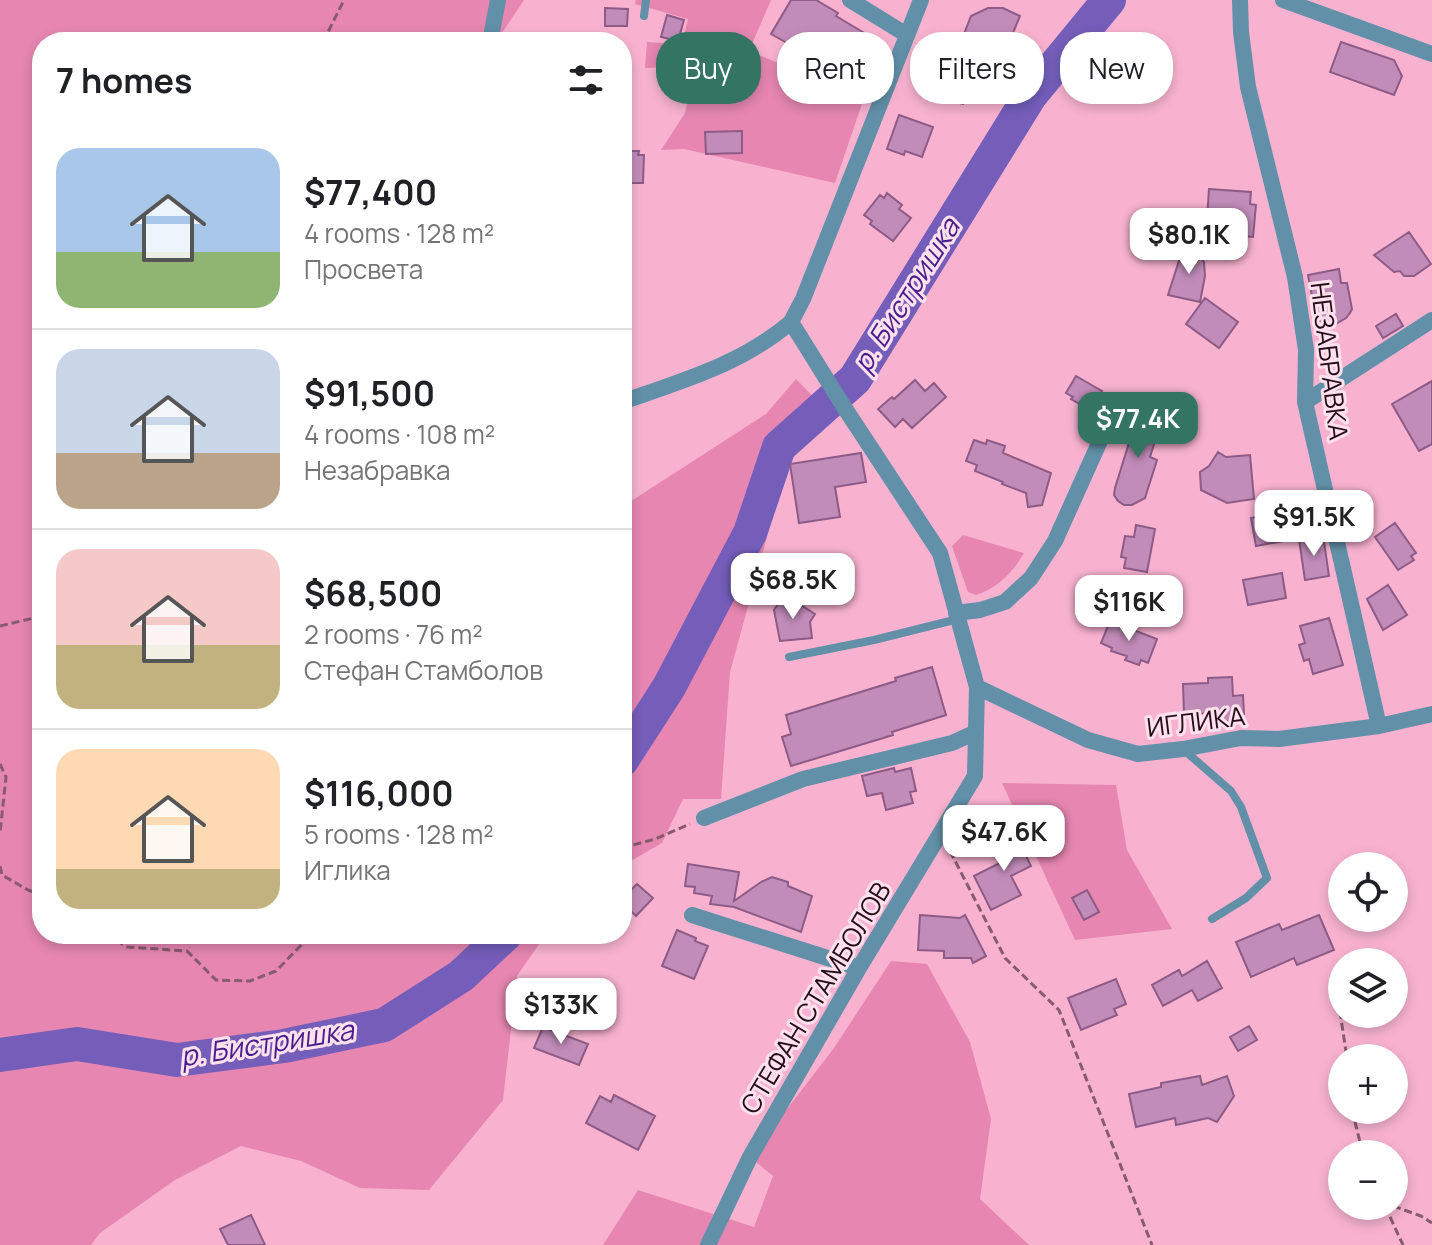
<!DOCTYPE html>
<html lang="en">
<head>
<meta charset="utf-8">
<style>
  body { margin:0; font-family:Manrope,sans-serif; background:#f6f6f6; color:#202124; height:100vh; display:flex; flex-direction:column; font-size:30px; white-space:nowrap }
  * { box-sizing:border-box; margin:0 }
  p { font-size:26px; color:#757577 }
  .icon { flex:none; width:44px; height:44px; fill:none; stroke:currentColor; stroke-width:2; stroke-linecap:round; stroke-linejoin:round }
  .map { position:relative; flex:1; overflow:hidden }
  .details { position:absolute; left:32px; top:32px; width:600px; height:912px; display:flex; flex-direction:column; background:#fff; border-radius:32px; box-shadow:0 4px 12px #0003 }
  .details>* { flex:none }
  .top-card { position:absolute; left:656px; top:32px; width:656px; height:72px; display:flex; gap:16px }
  .tools { position:absolute; left:1328px; top:852px; display:grid; gap:16px }
  .tools a { display:grid; place-items:center; width:80px; height:80px; border-radius:50%; background:#fff; box-shadow:0 4px 12px #0003; font-size:40px }
  .price { position:absolute; translate:-50% -68px; padding:0 18px; border-radius:16px; background:#fff; color:#222; font-size:26px; line-height:52px; filter:drop-shadow(0 2px 4px #0008) }
  .price::after { content:''; position:absolute; left:50%; top:48px; width:24px; height:18px; margin-left:-12px; background:inherit; clip-path:polygon(0 0,100% 0,50% 100%) }
  .price.on { background:#347462; color:#fff }
  ul { padding:0; list-style:none }
  li { display:flex; align-items:center; gap:24px; height:200px; padding:0 24px }
  li+li { border-top:2px solid #e0e0e0 }
  li span { display:grid; place-items:center; flex:none; width:224px; height:160px; border-radius:24px; color:#555 }
  li>.icon { margin-inline-start:auto }
  span .icon { width:96px; height:96px; fill:#fffc; stroke-width:1 }
  li b { font-size:34px }
  h2 { display:flex; justify-content:space-between; align-items:center; height:96px; padding:0 24px; font-size:34px }
  .pill { padding:0 28px; border-radius:32px; background:#fff; box-shadow:0 4px 12px #0003; font-size:28px; line-height:72px }
  .pill.on { background:#347462; color:#fff }
  .map>svg:first-child { display:block }
</style>
</head>
<body>
<div class="map">
<svg width="1432" height="1245" viewBox="0 0 1432 1245">
  <rect width="100%" height="100%" fill="#f8b2d0"/>
  <path fill="#e686b1" d="M0,0H524L496,42H42V934H546L517,976L503,1100L429,1190L360,1188L301,1161L241,1146L175,1180L100,1233L91,1245H0Z
    M636,0H771L749,51L864,98L835,183L684,149L661,150L685,113L692,80L684,66L645,68L647,42L682,44L688,19L635,4Z
    M796,379L829,413L788,447L775,508L730,672L721,799H683L662,843L622,866V507L766,414Z
    M963,535L1024,553C1013,572 998,588 976,595L968,592L952,546Z
    M1002,783L1116,785L1127,850L1172,929L1075,940Z
    M891,961L927,964L970,1042L991,1119L980,1199L1029,1245H603L638,1190L754,1227L773,1176L750,1157L834,1048Z"/>
  <g fill="none" stroke-linecap="round" stroke-linejoin="round">
    <path stroke="#745eba" stroke-width="34" d="M622,760L669,687L750,533L779,447L855,379L1030,96L1109,0
      M0,1055L77,1044L177,1060L284,1046L384,1025L461,976L506,934"/>
  </g>
  <path fill="#c28cb9" stroke="#8d5b86" stroke-width="2" d="M791,0H816L838,13L836,16L866,34L850,61L804,35L796,48L771,34Z
    M605,8L628,9L627,26H605Z
    M988,8H1003L1020,16L1010,40L959,47L971,16Z
    M667,15L684,20L678,41L661,37Z
    M1341,42L1394,60L1402,76L1394,95L1330,72Z
    M947,63L975,72L963,104L929,92L934,75L942,78Z
    M899,115L933,127L922,157L905,151L904,155L887,149Z
    M742,131V153L706,154L705,132Z
    M622,151H639L638,155H644L643,183H622Z
    M1209,189L1251,192L1250,204L1256,205L1253,237L1206,233Z
    M887,193L902,205L899,209L911,218L893,241L870,224L872,221L864,215L880,195L884,198Z
    M1409,232L1431,264L1414,276H1404L1400,271L1394,272L1374,255Z
    M1184,245L1197,250L1204,262L1205,276L1200,302L1168,295Z
    M1339,269L1341,283H1347L1352,309L1350,313L1346,318L1334,325L1332,318L1317,322L1308,275Z
    M1205,298L1238,322L1219,348L1186,324Z
    M1396,314L1403,326L1383,338L1376,326Z
    M1076,376L1102,391L1090,410L1071,399L1073,397L1066,393Z
    M915,380L925,391L934,383L946,397L912,428L903,419L895,427L878,409L892,397L894,399Z
    M1432,381V444L1419,451L1392,404Z
    M1144,410L1151,411L1157,415L1161,422L1150,457L1157,460L1145,498L1132,505H1124L1118,501L1114,495L1115,488L1138,414Z
    M974,440L986,444L987,440L1005,446L1003,453L1051,473L1042,505L1028,507L1026,493L1002,484L1003,482L975,471L977,465L966,461Z
    M1218,452L1226,457L1250,455L1254,499L1227,503L1201,490L1200,472L1209,466Z
    M861,453L866,482L835,487L840,517L799,523L790,464Z
    M1294,510L1300,538L1256,546L1251,518Z
    M1395,523L1416,553L1411,556L1414,560L1398,570L1375,537Z
    M1136,525L1155,529L1147,572L1124,568L1126,558L1121,557L1125,536L1134,537Z
    M1323,535L1329,576L1305,580L1299,539Z
    M1282,573L1286,598L1248,605L1243,580Z
    M1388,585L1407,615L1383,630L1367,599Z
    M793,600L815,614L810,622L812,638L780,641L774,610L780,601Z
    M1329,618L1343,665L1313,674L1309,659L1304,661L1299,645L1305,643L1300,626Z
    M1110,621L1157,639L1148,663L1141,660L1139,665L1125,660L1127,656L1111,651L1112,648L1101,643Z
    M932,667L946,715L892,732L893,735L791,766L782,737L791,734L786,715L896,681L895,678Z
    M1232,677L1233,696L1243,695L1244,714H1236V721L1214,722L1213,713L1184,714L1183,684L1208,683V678Z
    M894,768L895,772L911,768L916,791L910,792L913,803L886,810L882,793L867,796L862,776Z
    M1014,831L1031,866L1011,876L1021,895L991,910L974,876L1004,861L994,841Z
    M688,864L739,872L734,901L761,882L772,877L788,882V886L812,896L801,932L734,907L710,904L712,896L694,893L695,887L685,886Z
    M637,884L653,898L636,916L631,911L622,923V886L630,891Z
    M1087,890L1099,912L1084,920L1072,898Z
    M920,915L960,918L965,915L986,956L973,963L971,958H944V951L918,950Z
    M1319,915L1334,950L1297,965L1294,958L1251,977L1236,942L1279,924L1282,930Z
    M677,930L696,938L695,941L708,946L694,979L662,966Z
    M1207,961L1222,988L1198,1001L1192,990L1163,1006L1152,985L1179,970L1182,976Z
    M1116,979L1126,1004L1114,1009L1117,1015L1081,1030L1068,998Z
    M1249,1026L1257,1040L1238,1051L1230,1037Z
    M543,1027L588,1044L579,1065L534,1048Z
    M1200,1076L1202,1085L1227,1076L1234,1096L1217,1122L1208,1118L1176,1125L1175,1118L1136,1127L1129,1094L1161,1087V1083Z
    M614,1095L655,1116L638,1150L586,1123L600,1096L611,1102Z
    M251,1215L265,1245H228L220,1229Z"/>
  <g fill="none" stroke-linecap="round" stroke-linejoin="round">
    <path stroke="#885b6f" stroke-width="3" stroke-dasharray="8 4" stroke-linecap="butt" d="M323,42L344,0
      M0,626L42,616
      M0,764L6,777L0,833
      M622,848L655,839L690,824
      M950,851L1005,958L1059,1010L1152,1245
      M0,866L2,875L28,890L42,895
      M106,934L127,947L187,951L216,980L250,981L276,971L312,934
      M1338,999L1347,1058
      M1352,1110L1363,1154
      M1385,1206L1403,1245
      M1393,1206L1421,1216L1432,1223"/>
    <path stroke="#6190a8" stroke-width="8" d="M644,16L646,0
      M789,657L874,640L958,619
      M1184,750L1231,791L1241,807L1267,878L1246,898L1212,919"/>
    <path stroke="#6190a8" stroke-width="16" d="M850,0L907,35
      M1240,0L1241,32L1248,87L1295,277L1306,350L1305,402L1379,726
      M1283,0L1432,54
      M490,42L498,0
      M622,402C682,381 742,364 791,322
      M1305,402L1432,320
      M956,613L980,610L1005,602L1031,578L1055,541L1100,441
      M622,631L624,633
      M977,687L1088,740L1138,754L1183,749L1241,738L1279,739L1379,726L1432,714
      M704,818L803,779L952,743L976,732
      M692,915L859,968
      M708,1245L750,1157L859,968L975,776L977,687L940,553L844,407L791,322L803,299L921,0"/>
  </g>
  <g text-anchor="middle" stroke-width="6" stroke-linejoin="round" paint-order="stroke">
    <g font-size="26" fill="#250d19" stroke="#ffe1ed">
      <text transform="translate(1329 361) rotate(83)" y="9">НЕЗАБРАВКА</text>
      <text transform="translate(1196 722) rotate(-7)" y="9">ИГЛИКА</text>
      <text transform="translate(816 998) rotate(-59)" y="9">СТЕФАН СТАМБОЛОВ</text>
    </g>
    <g font-size="28" font-style="italic" fill="#461e8e" stroke="#ffe1ed">
      <text transform="translate(906 295) rotate(-58)" y="10">р. Бистришка</text>
      <text transform="translate(267 1043) rotate(-9)" y="10">р. Бистришка</text>
    </g>
  </g>
</svg>
<div class="tools">
<a><svg class="icon" aria-label="locate" viewBox="0 0 24 24"><circle cx="12" cy="12" r="6"/><path d="M12 2v4M12 18v4M2 12h4M18 12h4"/></svg></a>
<a><svg class="icon" aria-label="layers" viewBox="0 0 24 24"><path d="M12 4l9 5-9 5-9-5zM3 14l9 5 9-5"/></svg></a>
<a>+</a>
<a>−</a>
</div>
<b class="price" style="left:1189px;top:276px">$80.1K</b>
<b class="price on" style="left:1138px;top:460px">$77.4K</b>
<b class="price" style="left:1314px;top:558px">$91.5K</b>
<b class="price" style="left:793px;top:621px">$68.5K</b>
<b class="price" style="left:1129px;top:643px">$116K</b>
<b class="price" style="left:1004px;top:873px">$47.6K</b>
<b class="price" style="left:561px;top:1046px">$133K</b>
<div class="top-card">
<a class="pill on">Buy</a>
<a class="pill">Rent</a>
<a class="pill">Filters</a>
<a class="pill">New</a>
</div>
<section class="details">
<h2>7 homes<svg class="icon" aria-label="filters" viewBox="0 0 24 24"><path d="M4 7h16M4 17h16"/><circle cx="9" cy="7" r="2"/><circle cx="15" cy="17" r="2"/></svg></h2>
<ul>
<li><span style="background:linear-gradient(#a9c7e8 65%,#8fb573 0)"><svg class="icon" aria-label="home" viewBox="0 0 24 24"><path d="M3 11l9-7 9 7M6 9v11h12V9"/></svg></span><div><b>$77,400</b><p>4 rooms · 128 m²</p><p>Просвета</p></div></li>
<li><span style="background:linear-gradient(#c9d6e8 65%,#b9a48a 0)"><svg class="icon" aria-label="home" viewBox="0 0 24 24"><path d="M3 11l9-7 9 7M6 9v11h12V9"/></svg></span><div><b>$91,500</b><p>4 rooms · 108 m²</p><p>Незабравка</p></div></li>
<li><span style="background:linear-gradient(#f6c9c9 60%,#c2b280 0)"><svg class="icon" aria-label="home" viewBox="0 0 24 24"><path d="M3 11l9-7 9 7M6 9v11h12V9"/></svg></span><div><b>$68,500</b><p>2 rooms · 76 m²</p><p>Стефан Стамболов</p></div></li>
<li><span style="background:linear-gradient(#ffd9b3 75%,#c2b280 0)"><svg class="icon" aria-label="home" viewBox="0 0 24 24"><path d="M3 11l9-7 9 7M6 9v11h12V9"/></svg></span><div><b>$116,000</b><p>5 rooms · 128 m²</p><p>Иглика</p></div></li>
</ul>
</section>
</div>
</body>
</html>
